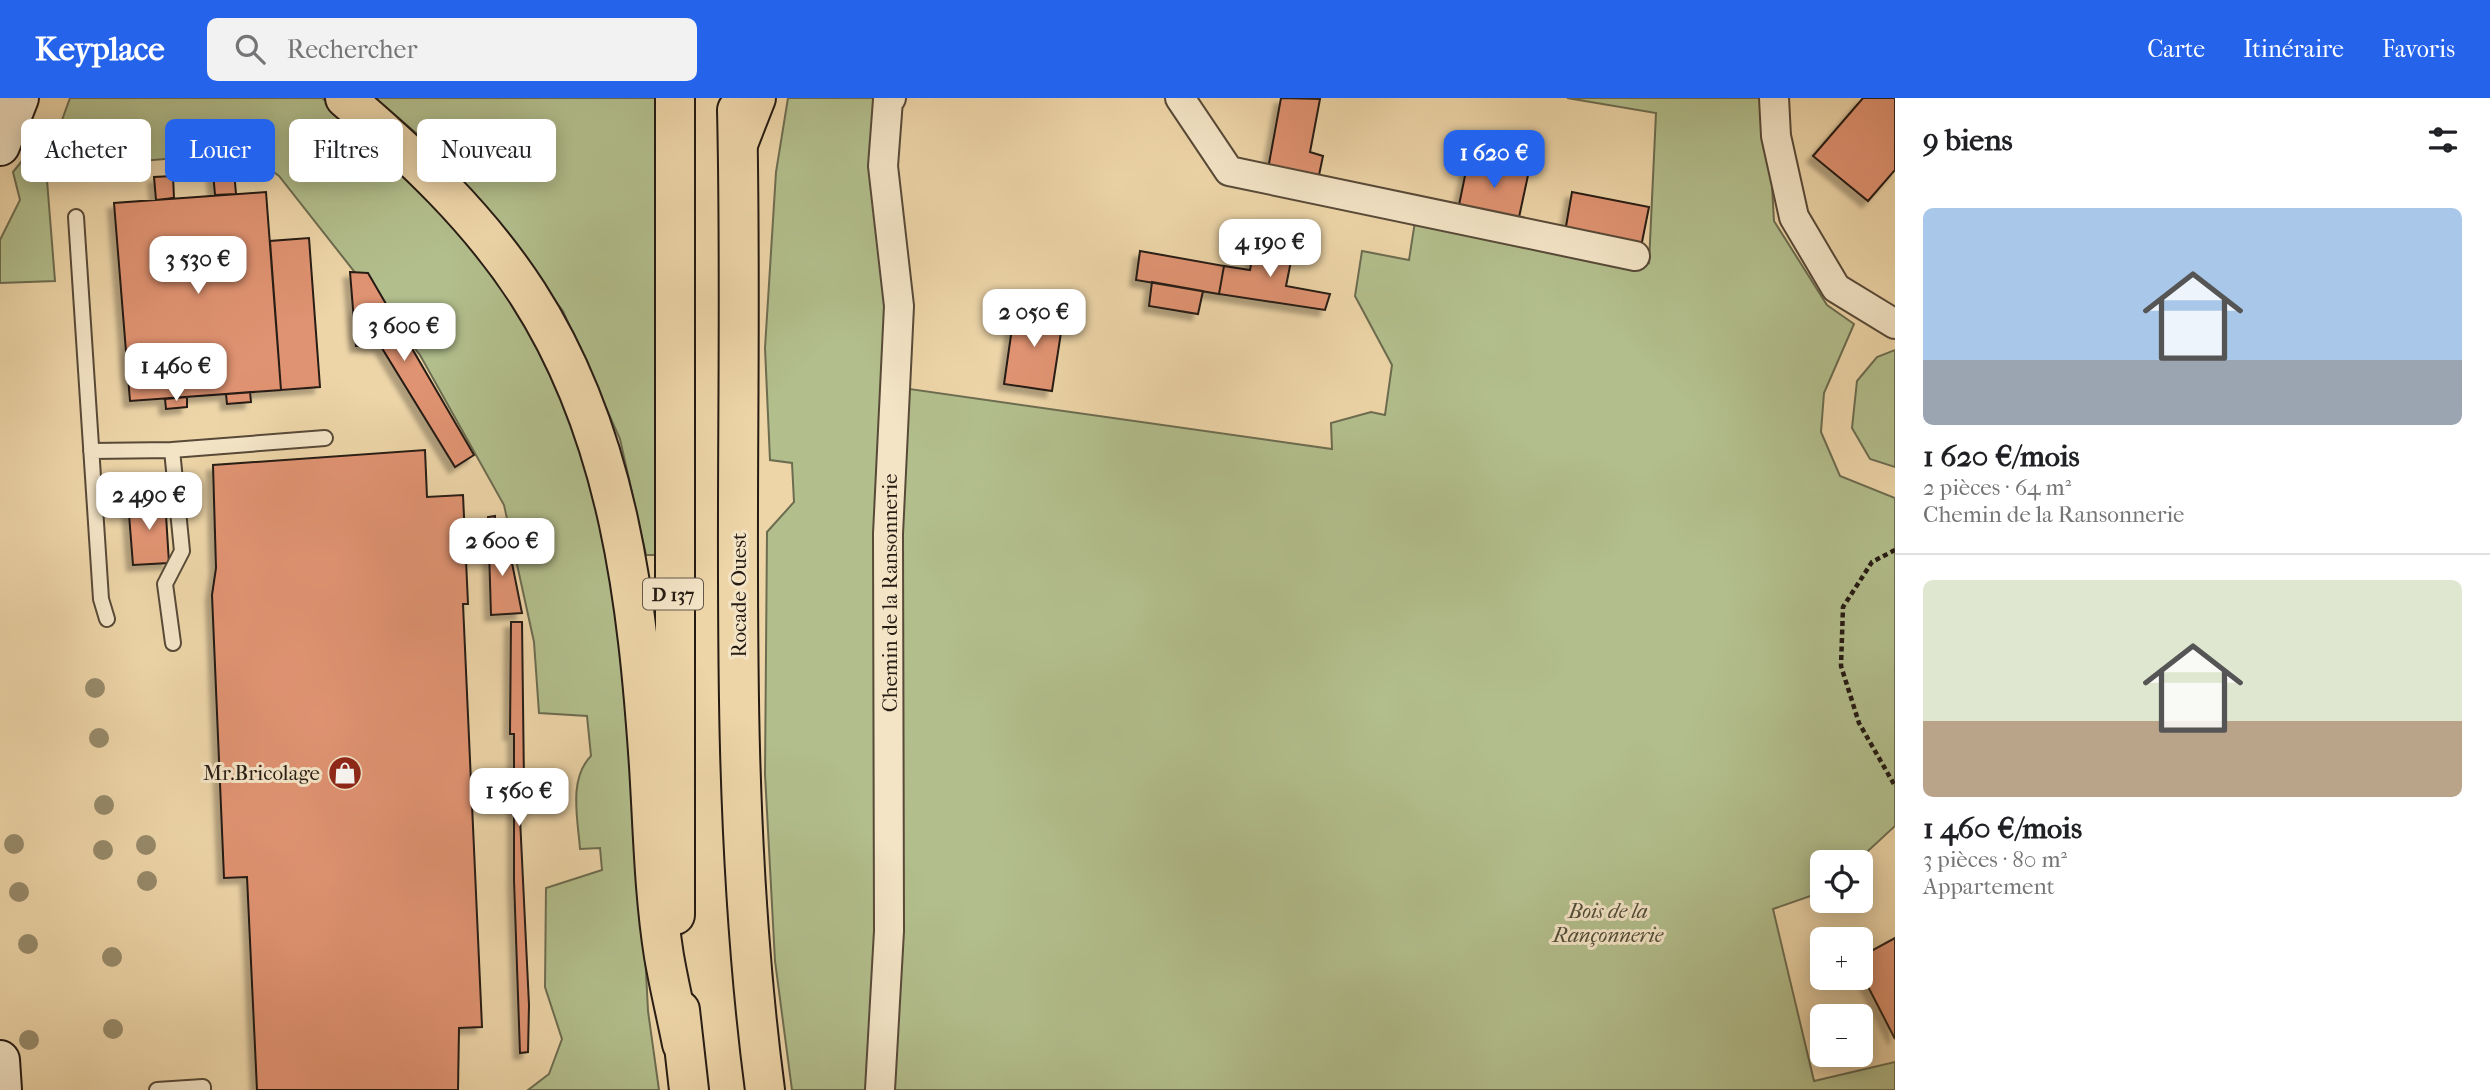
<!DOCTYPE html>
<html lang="fr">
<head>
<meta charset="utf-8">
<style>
  body { margin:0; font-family:"IM FELL French Canon",serif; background:#f2f2f2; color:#202124; height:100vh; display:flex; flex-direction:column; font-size:26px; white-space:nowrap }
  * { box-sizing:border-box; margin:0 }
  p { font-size:23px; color:#757577 }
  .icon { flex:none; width:38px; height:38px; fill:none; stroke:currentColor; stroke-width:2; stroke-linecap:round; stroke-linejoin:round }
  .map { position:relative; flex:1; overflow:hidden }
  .drawer { display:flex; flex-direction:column; background:#fff; width:595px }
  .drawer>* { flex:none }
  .banner { position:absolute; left:21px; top:21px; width:665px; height:63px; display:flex; gap:14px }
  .controls { position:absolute; left:1810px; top:752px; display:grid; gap:14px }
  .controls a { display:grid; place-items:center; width:63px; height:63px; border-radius:10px; background:#fff; box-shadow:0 4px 18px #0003; font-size:35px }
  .price { position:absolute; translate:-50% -60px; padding:0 16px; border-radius:14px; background:#fff; color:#222; font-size:23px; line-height:46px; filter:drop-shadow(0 2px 4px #0008) }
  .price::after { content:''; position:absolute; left:50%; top:42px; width:21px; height:16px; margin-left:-10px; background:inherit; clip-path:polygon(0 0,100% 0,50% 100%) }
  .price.current { background:#2563eb; color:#fff }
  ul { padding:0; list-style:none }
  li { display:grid; align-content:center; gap:14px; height:371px; padding:0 28px }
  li+li { border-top:2px solid #e0e0e0 }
  li span { display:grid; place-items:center; height:217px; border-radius:10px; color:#555 }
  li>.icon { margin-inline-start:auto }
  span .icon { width:126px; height:126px; fill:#fffc; stroke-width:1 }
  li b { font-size:30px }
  h2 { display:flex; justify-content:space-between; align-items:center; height:84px; padding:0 28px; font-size:30px }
  .chip { padding:0 24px; border-radius:10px; background:#fff; box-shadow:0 4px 18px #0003; font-size:24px; line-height:63px }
  .chip.current { background:#2563eb; color:#fff }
  header { display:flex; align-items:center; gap:42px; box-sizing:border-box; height:98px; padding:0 35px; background:#2563eb; color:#fff }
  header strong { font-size:33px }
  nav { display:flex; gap:38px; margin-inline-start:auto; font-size:24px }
  .search { width:490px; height:63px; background:#f2f2f2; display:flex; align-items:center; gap:18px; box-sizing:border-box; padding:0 24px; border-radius:10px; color:#757577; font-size:26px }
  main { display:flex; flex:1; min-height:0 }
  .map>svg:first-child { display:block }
</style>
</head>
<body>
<header>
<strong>Keyplace</strong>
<div class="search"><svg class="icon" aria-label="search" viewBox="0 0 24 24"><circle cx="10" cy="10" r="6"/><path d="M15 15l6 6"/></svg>Rechercher</div>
<nav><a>Carte</a><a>Itinéraire</a><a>Favoris</a></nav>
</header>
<main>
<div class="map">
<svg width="1895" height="992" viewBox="0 0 1895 992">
  <defs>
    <filter id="shadow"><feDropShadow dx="-6" dy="6" stdDeviation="2" flood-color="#0004"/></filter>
  </defs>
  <rect width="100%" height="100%" fill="#edd5a8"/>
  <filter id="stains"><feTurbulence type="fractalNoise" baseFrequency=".00286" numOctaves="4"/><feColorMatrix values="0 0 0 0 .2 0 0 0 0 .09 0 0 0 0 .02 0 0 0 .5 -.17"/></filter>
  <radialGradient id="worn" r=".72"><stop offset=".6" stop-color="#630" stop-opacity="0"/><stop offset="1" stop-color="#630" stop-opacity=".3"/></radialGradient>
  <path fill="#b2be8c" stroke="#6c6c50" stroke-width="2" d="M70,0H322L382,50L472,146L545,246L606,426L636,679L648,913L659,992H528L549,976L562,941L545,889L546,790L602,772L600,750L580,751C578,722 568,681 591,658L587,618L539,615L534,544L504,407L420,257L279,78L247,54L71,69L57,36Z
    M375,0H664V142L655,457H646L620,341L563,213L436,52Z
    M788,0H891L895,289L1332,351L1331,325L1371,314L1385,317L1392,267L1355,198L1362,153L1409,162L1416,117L1649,165L1656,15L1567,0H1767L1774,123L1827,207L1854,226L1824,295L1821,334L1840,378L1895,400V728L1855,765H1822V794L1773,811L1814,983L1895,964V992H792L775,863L765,676L767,434L794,404L792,365L770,362L765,250L776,74Z
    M30,53L45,57L55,183L0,185V142L20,102L13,74Z
    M1895,252V369L1870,361L1852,330L1857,283L1877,259Z"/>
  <path fill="#e09372" stroke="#261b13" stroke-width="2" filter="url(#shadow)" d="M1281,0L1320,1L1310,54L1323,58L1318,82L1268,71Z
    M1863,0H1895V72L1868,103L1813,58Z
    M1468,63L1509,72L1510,63L1530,68L1518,124L1458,112Z
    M234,73L236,96L215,97L213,74Z
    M173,78L174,100L156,102L154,79Z
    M266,94L281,292L130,303L114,105Z
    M1572,94L1649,109L1641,149L1565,134Z
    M309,140L320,289L281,292L270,143Z
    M1256,141L1294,148L1286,188L1330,196L1325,212L1219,196L1224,168L1250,172Z
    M1140,153L1224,168L1219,196L1136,182Z
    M350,174L368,175L474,357L455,369L380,247L356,248Z
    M1152,184L1203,193L1198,216L1149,208Z
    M1015,209L1064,215L1052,293L1004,286Z
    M250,294L251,304L227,306L226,296Z
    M187,299V309L166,311L165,301Z
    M425,352L427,399L463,397L468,506H463L482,929L459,930L458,992H257L247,779L224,780L212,497L216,470L213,367Z
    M165,401L169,465L133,467L128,404Z
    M495,418L496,451L509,450L522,515L491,517L488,419Z
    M511,524H522L524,685L520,720L529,907L528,954L520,955L514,782V636H510Z
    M1895,840V941L1860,873V859Z"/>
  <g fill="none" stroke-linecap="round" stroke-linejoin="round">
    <g stroke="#584a38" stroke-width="18">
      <path id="lane" d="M76,119L101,501L107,521
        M172,352L182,453L165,486L173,545
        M91,353L172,352L325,340
        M157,992L203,989V992"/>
    </g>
    <g stroke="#584a38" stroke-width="32">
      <path id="street" d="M1180,0L1229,73L1635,158
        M1774,0L1776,38L1794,119L1836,190L1895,226
        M880,992L889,833L888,436L899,208L883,68L888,2L891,0"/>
    </g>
    <g stroke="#261b13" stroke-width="42">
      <path id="secondary" d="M0,48L19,0
        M0,962L2,992"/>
    </g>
    <g stroke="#261b13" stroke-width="42">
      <path id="primary" d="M737,12C745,338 722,667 765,992
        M675,817V0
        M680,912L689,992"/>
    </g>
    <g stroke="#261b13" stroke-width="42">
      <path id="highway" d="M345,0C413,58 479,120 528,196C619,337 638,505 649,668C653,731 654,795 664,858C669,887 676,916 682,946
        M738,46L756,0"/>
    </g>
    <path stroke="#261b13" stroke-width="4.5" stroke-dasharray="5 3.5" stroke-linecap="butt" d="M1895,452L1872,464L1843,509L1841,568L1859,625L1895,688"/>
    <use href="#lane" stroke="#f3e4c6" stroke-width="14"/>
    <use href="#street" stroke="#f3e4c6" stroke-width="28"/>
    <use href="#secondary" stroke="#f3e4c6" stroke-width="38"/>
    <use href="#primary" stroke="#edd5a8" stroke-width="38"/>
    <use href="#highway" stroke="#edd5a8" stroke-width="38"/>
  </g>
  <g fill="#978a6a">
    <circle cx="95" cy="590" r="10"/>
    <circle cx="99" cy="640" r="10"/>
    <circle cx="104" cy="707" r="10"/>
    <circle cx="14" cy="746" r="10"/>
    <circle cx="146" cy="747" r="10"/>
    <circle cx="103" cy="752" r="10"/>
    <circle cx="147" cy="783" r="10"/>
    <circle cx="19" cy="794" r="10"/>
    <circle cx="28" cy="846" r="10"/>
    <circle cx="112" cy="859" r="10"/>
    <circle cx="113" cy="931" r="10"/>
    <circle cx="29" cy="942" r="10"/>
  </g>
  <defs>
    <g id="shop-disc" transform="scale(1.75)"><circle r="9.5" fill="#8f2418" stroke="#f3e4c6"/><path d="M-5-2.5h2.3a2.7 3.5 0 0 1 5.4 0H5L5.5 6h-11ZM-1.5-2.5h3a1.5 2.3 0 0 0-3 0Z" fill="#fff"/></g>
  </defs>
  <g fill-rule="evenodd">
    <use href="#shop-disc" x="345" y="675"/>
  </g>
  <g text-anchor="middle" stroke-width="6" stroke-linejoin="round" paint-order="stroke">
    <rect fill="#f3e4c6" stroke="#645749" stroke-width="2" x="643" y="480.5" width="60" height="31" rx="5"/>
    <g font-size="19" font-weight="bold" fill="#261b13">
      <text x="673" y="503">D 137</text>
    </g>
    <g font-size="21" fill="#261b13" stroke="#f3e4c6">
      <text transform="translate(890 495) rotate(-90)" y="7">Chemin de la Ransonnerie</text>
      <text transform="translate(739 497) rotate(-90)" y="7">Rocade Ouest</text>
    </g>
    <g font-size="21" fill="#261b13" stroke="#f3e4c6" text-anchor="end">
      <text x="320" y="682">Mr.Bricolage</text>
    </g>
    <g font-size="21" font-style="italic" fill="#504c37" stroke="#f3e4c6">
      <text x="1608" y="820">Bois de la<tspan x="1608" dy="24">Rançonnerie</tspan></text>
    </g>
  </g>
  <rect width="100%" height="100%" filter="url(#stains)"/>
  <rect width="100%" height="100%" fill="url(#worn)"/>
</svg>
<div class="controls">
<a><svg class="icon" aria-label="locate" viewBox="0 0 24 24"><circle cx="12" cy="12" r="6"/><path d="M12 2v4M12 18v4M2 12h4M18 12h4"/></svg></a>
<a>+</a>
<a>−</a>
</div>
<b class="price current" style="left:1494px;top:92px">1 620 €</b>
<b class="price" style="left:1270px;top:181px">4 190 €</b>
<b class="price" style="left:198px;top:198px">3 530 €</b>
<b class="price" style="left:1034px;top:251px">2 050 €</b>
<b class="price" style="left:404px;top:265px">3 600 €</b>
<b class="price" style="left:176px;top:305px">1 460 €</b>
<b class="price" style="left:149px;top:434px">2 490 €</b>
<b class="price" style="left:502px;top:480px">2 600 €</b>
<b class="price" style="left:519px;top:730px">1 560 €</b>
<div class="banner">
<a class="chip">Acheter</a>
<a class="chip current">Louer</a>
<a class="chip">Filtres</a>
<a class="chip">Nouveau</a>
</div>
</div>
<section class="drawer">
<h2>9 biens<svg class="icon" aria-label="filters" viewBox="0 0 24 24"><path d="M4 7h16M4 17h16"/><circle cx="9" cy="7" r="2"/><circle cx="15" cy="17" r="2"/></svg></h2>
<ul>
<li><span style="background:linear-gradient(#a9c7e8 70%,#9aa5b1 0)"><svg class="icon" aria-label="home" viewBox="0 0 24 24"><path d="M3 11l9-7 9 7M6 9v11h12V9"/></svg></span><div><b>1 620 €/mois</b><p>2 pièces · 64 m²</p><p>Chemin de la Ransonnerie</p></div></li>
<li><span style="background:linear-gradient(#dfe7d0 65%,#b9a48a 0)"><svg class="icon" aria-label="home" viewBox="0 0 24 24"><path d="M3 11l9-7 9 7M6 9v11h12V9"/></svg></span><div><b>1 460 €/mois</b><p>3 pièces · 80 m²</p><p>Appartement</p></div></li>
</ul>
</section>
</main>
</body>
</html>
